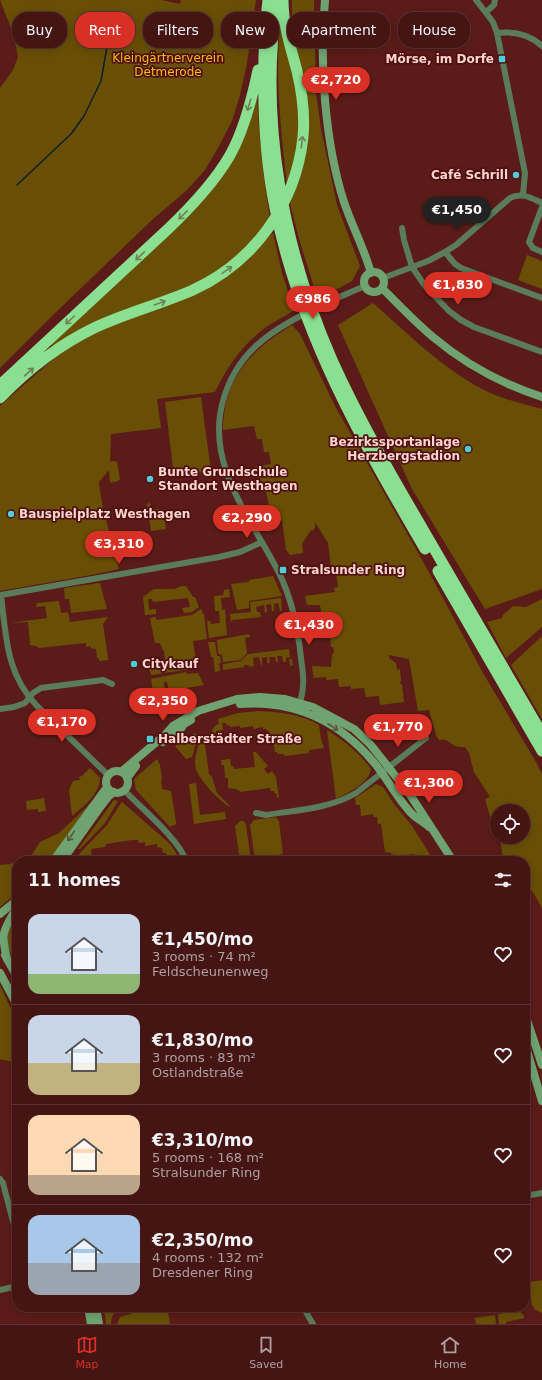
<!DOCTYPE html>
<html lang="en">
<head>
<meta charset="utf-8">
<style>
  body { margin:0; font-family:"DejaVu Sans",sans-serif; background:#4e2221; color:#f1f3f6; height:100vh; display:flex; flex-direction:column; font-size:15px; white-space:nowrap }
  * { box-sizing:border-box; margin:0 }
  p { font-size:13px; color:#af9fa0 }
  .icon { flex:none; width:22px; height:22px; fill:none; stroke:currentColor; stroke-width:2; stroke-linecap:round; stroke-linejoin:round }
  .map { position:relative; flex:1; overflow:hidden }
  .side { position:absolute; left:12px; top:856px; width:518px; height:456px; display:flex; flex-direction:column; background:#441513; border-radius:16px; box-shadow:0 2px 10px #0003,0 0 0 1px #5c3433 }
  .side>* { flex:none }
  .banner { position:absolute; left:12px; top:12px; width:518px; height:36px; display:flex; gap:8px }
  .tools { position:absolute; left:490px; top:804px; display:grid; gap:8px }
  .tools a { display:grid; place-items:center; width:40px; height:40px; border-radius:50%; background:#441513; box-shadow:0 2px 10px #0003,0 0 0 1px #5c3433; font-size:20px }
  .price { position:absolute; translate:-50% -34px; padding:0 9px; border-radius:14px; background:#d93025; color:#fff; font-size:13px; line-height:26px; filter:drop-shadow(0 1px 2px #0008) }
  .price::after { content:''; position:absolute; left:50%; top:24px; width:12px; height:9px; margin-left:-6px; background:inherit; clip-path:polygon(0 0,100% 0,50% 100%) }
  .price.on { background:#222; color:#fff }
  ul { padding:0; list-style:none }
  li { display:flex; align-items:center; gap:12px; height:100px; padding:0 16px }
  li+li { border-top:1px solid #5c3433 }
  li span { display:grid; place-items:center; flex:none; width:112px; height:80px; border-radius:12px; color:#555 }
  li>.icon { margin-inline-start:auto }
  span .icon { width:48px; height:48px; fill:#fffc; stroke-width:1 }
  li b { font-size:17px }
  h2 { display:flex; justify-content:space-between; align-items:center; height:48px; padding:0 16px; font-size:17px }
  .tag { padding:0 14px; border-radius:16px; background:#441513; box-shadow:0 2px 10px #0003,0 0 0 1px #5c3433; font-size:14px; line-height:36px }
  .tag.on { background:#d93025; color:#fff }
  .dock { display:flex; justify-content:space-around; align-items:center; height:56px; border-top:1px solid #5c3433; background:#441513; font-size:11px; color:#af9fa0 }
  .dock a { display:grid; justify-items:center; gap:2px }
  .dock .on { color:#d93025 }
  .map>svg:first-child { display:block }
</style>
</head>
<body>
<div class="map">
<svg width="542" height="1324" viewBox="0 0 542 1324">
  <rect width="100%" height="100%" fill="#5b1c19"/>
  <path fill="#694f06" d="M0,0H161L180,4L181,0H226L192,145L226,0H256L247,63L240,95L232,121L219,146L205,170L186,191L153,219L54,314L0,368V88L13,70L18,57L14,36Z
    M292,0H314L316,93L321,129L337,205L360,266L352,281L324,296L317,297L299,239L290,203L302,171L305,156L292,24Z
    M280,24C291,67 305,111 297,156C295,165 290,176 287,185C281,132 275,78 280,24Z
    M257,94C259,136 263,177 270,218L240,256L199,283L55,347L50,343L196,207Z
    M273,233L282,273L294,310C285,317 274,321 265,328C242,345 227,367 215,392L157,399L161,428L111,434L110,462L114,461L117,462L120,479L118,481L110,483L109,470L99,482V484L103,509L119,569L91,575L0,591V406L60,353L96,332L177,301L262,242Z
    M527,255L542,261V289L518,280Z
    M373,303C408,334 442,368 484,390C502,399 523,404 542,409V589L485,609L412,489L338,325Z
    M292,325L300,334L335,406L430,574L483,673L536,762L542,774V908L534,894L525,882V861H503L500,837H523V811H497V817L491,819L485,799L490,797L474,772L469,753L465,747C462,747 458,747 455,746C448,742 449,739 439,740L436,735L429,710L418,711L409,659L389,655V658L396,663L397,670L400,669L401,680L400,683L402,685L404,702L380,705L379,696L366,697L364,688L351,689V686L339,687L338,679L326,680V677L313,678L314,676L313,675L312,666L331,667L332,654L334,653L333,647H331L330,636H328L325,618H322L320,605H307L305,596L335,592L334,588L338,587L335,567H331L328,543L315,522V527L313,531L311,530L302,544L303,553L290,555L286,550L282,520L275,521L272,506H269L266,491L262,492L260,478H256L254,467L271,464L269,452H264L262,439H257L254,426L223,430C224,378 250,351 292,325Z
    M201,397L211,471L174,476L165,402Z
    M150,503L151,510L163,509L166,529L151,531L147,504Z
    M273,576L282,596L249,601V608L237,610L231,584L249,582V580Z
    M100,583L107,609L71,613L69,599H65L64,588Z
    M181,586H186L193,597H195L199,607L192,612L184,613L182,608L190,607L188,598L153,602L152,599H148L149,610L156,609V614L145,615L143,597L154,589H175Z
    M229,589L230,597L221,598L222,610L225,609L227,635L209,638L207,621H210L211,624L220,623L219,611H215L214,596L223,595L224,590Z
    M281,598L282,611H280L278,603L274,604V611H272L271,604L266,605L267,612L265,613L264,605L256,607L257,612H260L261,617L232,620L231,623L230,614L251,612L250,602Z
    M542,599V627L506,658L487,622L502,618L503,615L513,606L526,607Z
    M59,601L61,613L68,612L70,622L108,617L103,624L108,658L109,660L99,661V658H97L96,649L91,648V646L86,647V643L39,648L36,646L30,645L28,622L10,623L47,618L45,606L36,607L37,603Z
    M201,609L204,615L207,639L193,641L197,668L151,675L150,671L144,666L146,663L155,664L156,670L164,669L163,660L165,659L164,651L163,650L160,643H155L150,618L156,617V620L192,615Z
    M249,634L250,637L245,638L247,653L241,660L223,662L222,655L218,653L217,640Z
    M542,636V719L511,665Z
    M208,642H215L217,656H220L221,663H219L220,671L214,672L215,670L213,657H211Z
    M289,649L290,659H292L293,666L290,665L289,657L286,658V662H283L282,656H277L278,662H276L275,657H269L270,663H267V657L262,658V665H261L259,657L253,658L254,666L249,667V665H244V667L223,670V664L241,661L248,654Z
    M186,672L187,674L198,673L204,685L169,691L167,682L165,681L164,685L167,703L158,704L156,701L160,699V695L156,690L153,691L151,679Z
    M258,711C279,712 301,714 319,725L321,739L324,748L309,750V753L285,756L284,754H277V752H275L272,735H270L269,731H267V729H263V727L253,729V726L240,728V726L230,727V725L227,726L226,723H222L223,730L216,731V733H213L212,730L216,725L219,724L218,719L238,713Z
    M327,730C343,740 360,753 371,769C369,783 348,793 336,799Z
    M195,733L198,736L192,757L186,759L175,746Z
    M202,737L204,738L209,774L212,777L217,793L231,807C222,805 198,778 196,769C193,760 198,745 202,737Z
    M253,752H256L268,766L264,769L268,774L272,771L276,777L279,798H277L276,793H274V791H271L270,788L240,792L239,790H237L236,789L228,788V778H225L224,765H222L221,760L230,759L231,766H233L234,769L255,767Z
    M157,759L160,765L162,779L161,780L162,789L171,791L176,822V824L170,827L136,790L134,779Z
    M90,768L100,778C99,795 85,805 72,816L69,790L73,781L80,780L79,777L82,776Z
    M196,783L200,815L225,812L226,819L194,824L189,784Z
    M376,784L383,787L394,804L412,826L434,861H415L414,854L395,856V854L392,855L391,853L385,852L381,824H378L377,817H373V814L361,816L360,805H356L355,798Z
    M44,798L46,811L38,812V809L27,810L26,801Z
    M114,800L118,801L105,823L80,849H78Z
    M92,802L62,844L48,861H19L31,856L40,842L59,833Z
    M122,802L169,843L175,851L180,861H168L166,853H163L162,848L157,847V844L145,846V842L139,843L138,840H132L106,844L105,847L91,849L92,859H90V861H80L79,854L107,825L121,803Z
    M276,817L279,821L283,854L255,859L250,825L254,820Z
    M240,821H244L246,825L251,861H240L235,826Z
    M17,862V893L0,907V865L10,864Z
    M17,921V964L7,947L8,927L11,923Z
    M0,985L17,1022V1063L0,1059Z
    M542,1280V1313L534,1309V1306H532L530,1292L525,1291V1283Z
    M104,1307H125L124,1310C115,1310 111,1315 111,1324H106Z
    M139,1307H167L170,1324H117L120,1317L133,1313Z
    M518,1309L524,1316V1318L506,1322V1324H499L498,1314L511,1312V1310Z
    M495,1315L496,1324H476L475,1318Z"/>
  <g fill="none" stroke-linecap="round" stroke-linejoin="round">
    <path stroke="#0c2124" stroke-width="1.5" d="M17,185L71,134L84,116L101,81L112,18"/>
    <path stroke="#5b7c5c" stroke-width="6" d="M476,0L493,22L497,33L525,173L523,195
      M486,12L494,5L495,0
      M497,33C514,31 529,34 542,46
      M542,207L529,242L533,248L542,252
      M402,228L404,240L412,267L425,286L449,311L461,320L474,327L542,352
      M445,252L455,264L461,268L542,298
      M383,278L428,261L445,252L456,245L510,198C522,192 531,198 542,203
      M299,706C301,699 303,692 303,685C304,676 302,667 301,658C298,629 292,598 278,571C251,518 205,464 223,401C236,354 268,332 310,311C328,302 346,294 365,286
      M0,709L14,707L25,703L33,693L41,688L103,680L112,684
      M109,776L37,706C6,674 6,636 1,595L219,557L240,552L262,542
      M124,790C140,807 180,840 186,861
      M256,813L266,815C296,810 329,809 356,793L426,738
      M0,1179L3,1183L17,1237
      M525,1196L542,1193
      M0,1290L17,1286
      M303,1307L313,1324"/>
    <path stroke="#6fa472" stroke-width="8" d="M325,0C319,61 325,143 344,202C352,226 364,248 371,273
      M364 282a10 10 0 1 1 20 0a10 10 0 1 1-20 0Z
      M382,288C399,305 415,322 433,337C465,364 502,384 542,397
      M240,704C295,700 341,722 376,765C388,780 399,801 412,814C417,819 424,822 429,827
      M163,742L180,730L184,724L191,720
      M106 782a11 11 0 1 1 22 0a11 11 0 1 1-22 0Z
      M121,772L166,734L173,726L198,711L237,699L260,697L285,699L313,707L354,729L370,744L409,793L453,861
      M127,778L136,766
      M53,861L107,787
      M62,861L101,806L108,797L114,792
      M0,914L17,900
      M5,955L17,977
      M7,959C2,937 1,934 13,914
      M0,973L17,1005
      M525,1014L542,1065
      M525,1044L542,1101
      M88,1307L91,1324
      M96,1307L99,1324"/>
    <path stroke="#8adf90" stroke-width="11" d="M277,0C259,122 283,248 332,360C359,420 392,476 425,533C464,600 503,667 542,734
      M265,31C262,91 263,150 275,208C300,333 362,441 425,549
      M264,37L268,0
      M0,385L168,229C191,207 213,184 229,157C244,131 252,99 258,70
      M0,398C27,370 59,345 94,328C126,313 161,304 193,290C254,262 296,204 303,137C305,115 302,92 297,71C291,48 283,25 283,0
      M438,571L542,751"/>
  </g>
  <defs><path id="oneway-shaft" d="M-6 0H5M1.5-3L5.5 0L1.5 3" fill="none" stroke-width="1.6" stroke-linecap="round" stroke-linejoin="round"/></defs>
  <g stroke="#6f8256">
    <use href="#oneway-shaft" transform="translate(249 105) rotate(107)"/>
    <use href="#oneway-shaft" transform="translate(302 142) rotate(-83)"/>
    <use href="#oneway-shaft" transform="translate(183 215) rotate(136)"/>
    <use href="#oneway-shaft" transform="translate(140 256) rotate(137)"/>
    <use href="#oneway-shaft" transform="translate(227 270) rotate(-35)"/>
    <use href="#oneway-shaft" transform="translate(160 303) rotate(-20)"/>
    <use href="#oneway-shaft" transform="translate(70 320) rotate(138)"/>
    <use href="#oneway-shaft" transform="translate(29 372) rotate(-41)"/>
  </g>
  <g stroke="#5d533c">
    <use href="#oneway-shaft" transform="translate(333 727) rotate(33)"/>
    <use href="#oneway-shaft" transform="translate(71 836) rotate(125)"/>
  </g>
  <g fill="#52cbd9" stroke="#4f100f" stroke-width="1.5">
    <rect x="498" y="55" width="8" height="8" rx="2"/>
    <circle cx="516" cy="175" r="4"/>
    <circle cx="468" cy="449" r="4"/>
    <circle cx="150" cy="479" r="4"/>
    <circle cx="11" cy="514" r="4"/>
    <rect x="279" y="566" width="8" height="8" rx="2"/>
    <circle cx="134" cy="664" r="4"/>
    <rect x="146" y="735" width="8" height="8" rx="2"/>
  </g>
  <g text-anchor="middle" stroke-width="3.5" stroke-linejoin="round" paint-order="stroke">
    <g font-size="12" fill="#f5bc11" stroke="#4f100f">
      <text x="168" y="62">Kleingärtnerverein<tspan x="168" dy="14">Detmerode</tspan></text>
    </g>
    <g font-size="12" font-weight="bold" fill="#fed5d1" stroke="#4f100f" text-anchor="start">
      <text x="494" y="63" text-anchor="end">Mörse, im Dorfe</text>
      <text x="508" y="179" text-anchor="end">Café Schrill</text>
      <text x="460" y="446" text-anchor="end">Bezirkssportanlage<tspan x="460" dy="14">Herzbergstadion</tspan></text>
      <text x="158" y="476">Bunte Grundschule<tspan x="158" dy="14">Standort Westhagen</tspan></text>
      <text x="19" y="518">Bauspielplatz Westhagen</text>
      <text x="291" y="574">Stralsunder Ring</text>
      <text x="142" y="668">Citykauf</text>
      <text x="158" y="743">Halberstädter Straße</text>
    </g>
  </g>
</svg>
<div class="tools">
<a><svg class="icon" aria-label="locate" viewBox="0 0 24 24"><circle cx="12" cy="12" r="6"/><path d="M12 2v4M12 18v4M2 12h4M18 12h4"/></svg></a>
</div>
<b class="price" style="left:336px;top:101px">€2,720</b>
<b class="price on" style="left:457px;top:231px">€1,450</b>
<b class="price" style="left:458px;top:306px">€1,830</b>
<b class="price" style="left:313px;top:320px">€986</b>
<b class="price" style="left:247px;top:539px">€2,290</b>
<b class="price" style="left:119px;top:565px">€3,310</b>
<b class="price" style="left:309px;top:646px">€1,430</b>
<b class="price" style="left:163px;top:722px">€2,350</b>
<b class="price" style="left:62px;top:743px">€1,170</b>
<b class="price" style="left:398px;top:748px">€1,770</b>
<b class="price" style="left:429px;top:804px">€1,300</b>
<div class="banner">
<a class="tag">Buy</a>
<a class="tag on">Rent</a>
<a class="tag">Filters</a>
<a class="tag">New</a>
<a class="tag">Apartment</a>
<a class="tag">House</a>
</div>
<section class="side">
<h2>11 homes<svg class="icon" aria-label="filters" viewBox="0 0 24 24"><path d="M4 7h16M4 17h16"/><circle cx="9" cy="7" r="2"/><circle cx="15" cy="17" r="2"/></svg></h2>
<ul>
<li><span style="background:linear-gradient(#c9d6e8 75%,#8fb573 0)"><svg class="icon" aria-label="home" viewBox="0 0 24 24"><path d="M3 11l9-7 9 7M6 9v11h12V9"/></svg></span><div><b>€1,450/mo</b><p>3 rooms · 74 m²</p><p>Feldscheunenweg</p></div><svg class="icon" aria-label="heart" viewBox="0 0 24 24"><path d="M12 20l-8-8c-3-5 5-10 8-4 3-6 11-1 8 4z"/></svg></li>
<li><span style="background:linear-gradient(#c9d6e8 60%,#c2b280 0)"><svg class="icon" aria-label="home" viewBox="0 0 24 24"><path d="M3 11l9-7 9 7M6 9v11h12V9"/></svg></span><div><b>€1,830/mo</b><p>3 rooms · 83 m²</p><p>Ostlandstraße</p></div><svg class="icon" aria-label="heart" viewBox="0 0 24 24"><path d="M12 20l-8-8c-3-5 5-10 8-4 3-6 11-1 8 4z"/></svg></li>
<li><span style="background:linear-gradient(#ffd9b3 75%,#b9a48a 0)"><svg class="icon" aria-label="home" viewBox="0 0 24 24"><path d="M3 11l9-7 9 7M6 9v11h12V9"/></svg></span><div><b>€3,310/mo</b><p>5 rooms · 168 m²</p><p>Stralsunder Ring</p></div><svg class="icon" aria-label="heart" viewBox="0 0 24 24"><path d="M12 20l-8-8c-3-5 5-10 8-4 3-6 11-1 8 4z"/></svg></li>
<li><span style="background:linear-gradient(#a9c7e8 60%,#9aa5b1 0)"><svg class="icon" aria-label="home" viewBox="0 0 24 24"><path d="M3 11l9-7 9 7M6 9v11h12V9"/></svg></span><div><b>€2,350/mo</b><p>4 rooms · 132 m²</p><p>Dresdener Ring</p></div><svg class="icon" aria-label="heart" viewBox="0 0 24 24"><path d="M12 20l-8-8c-3-5 5-10 8-4 3-6 11-1 8 4z"/></svg></li>
</ul>
</section>
</div>
<nav class="dock">
<a class="on"><svg class="icon" aria-label="map" viewBox="0 0 24 24"><path d="M3 6l6-2 6 2 6-2v14l-6 2-6-2-6 2zM9 4v14M15 6v14"/></svg>Map</a>
<a><svg class="icon" aria-label="saved" viewBox="0 0 24 24"><path d="M7 4h10v16l-5-4-5 4z"/></svg>Saved</a>
<a><svg class="icon" aria-label="home" viewBox="0 0 24 24"><path d="M3 11l9-7 9 7M6 9v11h12V9"/></svg>Home</a>
</nav>
</body>
</html>
